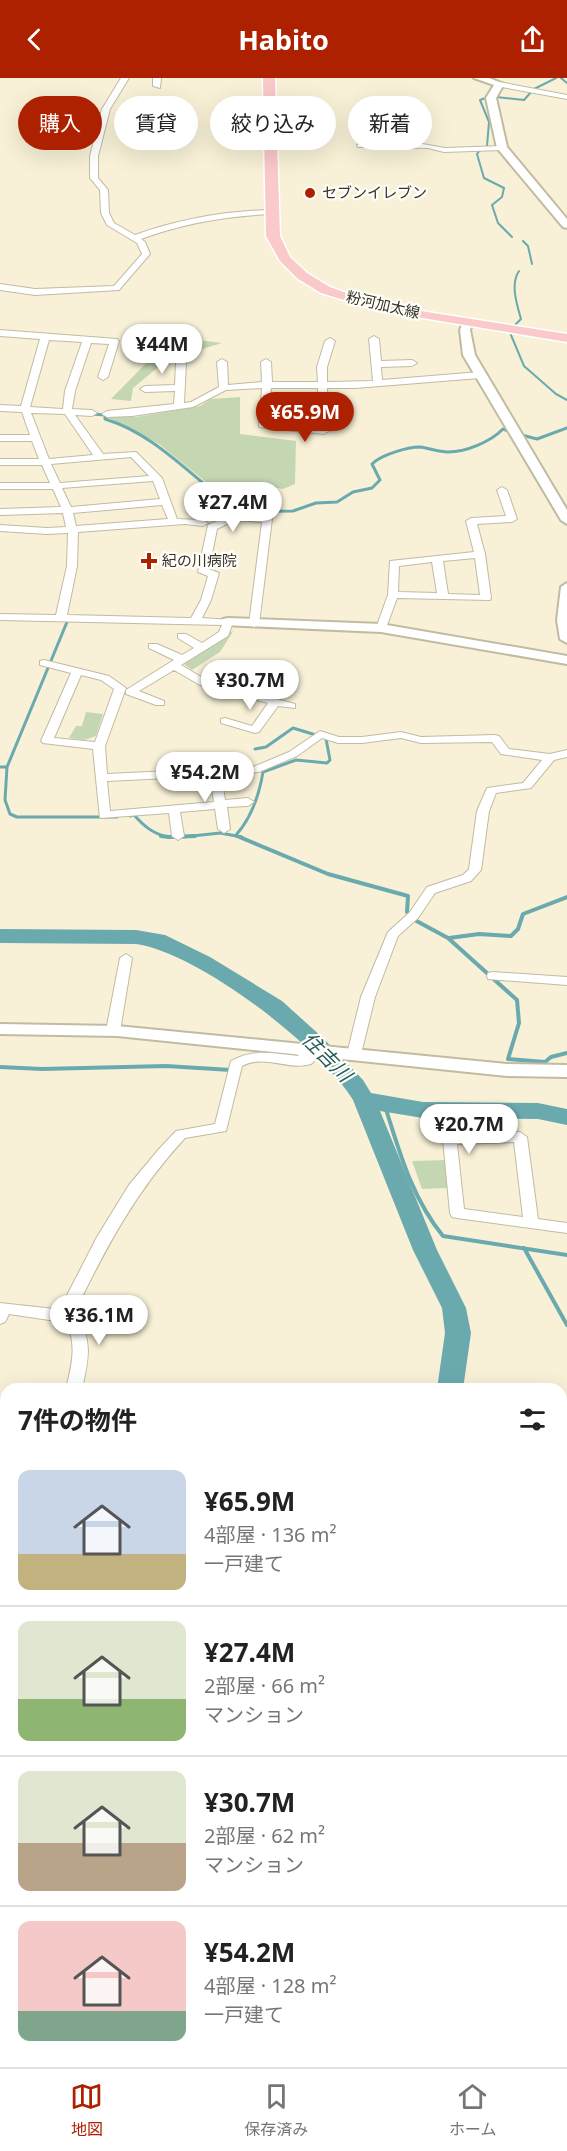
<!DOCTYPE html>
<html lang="ja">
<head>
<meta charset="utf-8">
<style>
  body { margin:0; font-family:"Noto Sans","Noto Sans JP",sans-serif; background:#f2f2f2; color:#222; height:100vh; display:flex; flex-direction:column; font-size:22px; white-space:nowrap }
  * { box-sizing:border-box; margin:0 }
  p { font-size:20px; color:#767676 }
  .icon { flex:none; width:33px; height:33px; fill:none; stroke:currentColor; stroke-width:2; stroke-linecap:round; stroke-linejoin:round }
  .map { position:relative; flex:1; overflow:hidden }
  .panel { position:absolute; left:0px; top:1305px; width:567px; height:684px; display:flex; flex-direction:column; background:#fff; border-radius:18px 18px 0 0; box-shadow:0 6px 24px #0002 }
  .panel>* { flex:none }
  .banner { position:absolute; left:18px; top:18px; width:531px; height:54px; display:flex; gap:12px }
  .price { position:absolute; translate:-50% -51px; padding:0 14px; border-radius:21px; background:#fff; color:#222; font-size:20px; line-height:39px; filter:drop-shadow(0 2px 3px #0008) }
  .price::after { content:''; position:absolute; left:50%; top:36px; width:18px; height:14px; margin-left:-9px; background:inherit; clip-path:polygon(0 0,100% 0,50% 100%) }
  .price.selected { background:#ae2100; color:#fff }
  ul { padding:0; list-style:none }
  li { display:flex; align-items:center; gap:18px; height:150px; padding:0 18px }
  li+li { border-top:2px solid #e0e0e0 }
  li span { display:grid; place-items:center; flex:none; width:168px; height:120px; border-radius:12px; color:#555 }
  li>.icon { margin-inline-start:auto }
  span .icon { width:72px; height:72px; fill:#fffc; stroke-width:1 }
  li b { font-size:26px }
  h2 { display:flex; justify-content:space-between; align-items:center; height:72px; padding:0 18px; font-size:26px }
  .chip { padding:0 21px; border-radius:27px; background:#fff; box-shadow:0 6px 24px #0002; font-size:21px; line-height:54px }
  .chip.selected { background:#ae2100; color:#fff }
  header { display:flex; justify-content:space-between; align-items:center; height:78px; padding:0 18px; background:#ae2100; color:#fff; font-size:27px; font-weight:700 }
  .dock { display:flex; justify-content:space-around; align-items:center; height:84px; border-top:2px solid #e0e0e0; background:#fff; font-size:16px; color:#767676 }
  .dock a { display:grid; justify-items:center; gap:3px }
  .dock .selected { color:#ae2100 }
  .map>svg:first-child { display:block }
</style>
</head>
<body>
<header><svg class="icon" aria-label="back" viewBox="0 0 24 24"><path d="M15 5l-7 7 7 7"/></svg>Habito<svg class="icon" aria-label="share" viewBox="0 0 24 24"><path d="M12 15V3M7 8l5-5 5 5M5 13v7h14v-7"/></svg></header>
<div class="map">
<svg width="567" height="1989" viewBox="0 0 567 1989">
  <rect width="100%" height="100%" fill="#f8f1d7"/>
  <path fill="#c5d6b3" d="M172,259L222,265L168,281L133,310L131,323L111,321Z
    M240,319V356L296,363L295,406L283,411L255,406L206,404L159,366L107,339H136L200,328L211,321Z
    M234,552L220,574L192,592L184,586Z
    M86,634L103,636L96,658L84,662L69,660L76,648H82Z
    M446,1082L448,1110L422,1111L412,1083Z"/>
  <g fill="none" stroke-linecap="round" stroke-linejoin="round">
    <path stroke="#6aaaaf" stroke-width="2" d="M561,0L567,5
      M532,12L556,0
      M496,19L524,22L532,13
      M487,68L489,44L480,22L488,19
      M480,72L477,76L484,100L504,110L502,119L492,127L498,145L512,159
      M523,163L528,168L532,186
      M515,247L521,241C517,227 510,206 519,193
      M511,257L524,288L556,316L567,322"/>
    <path stroke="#6aaaaf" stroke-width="3" d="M93,336L105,337V341C144,353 172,379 203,405C208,417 206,427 213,438
      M518,356L537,361L567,350
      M225,434L293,433L316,425L337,424L353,414L372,410L380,402L372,386C381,377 407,369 420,369C429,370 438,374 448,374C466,374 490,364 503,351L511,354
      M255,671L266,669L293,650L319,658
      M0,689H7L5,722L10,736L17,739H117
      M7,689L67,544
      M130,738L134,737C144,748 152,755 167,759
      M236,757C252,739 259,718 263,694L296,682L327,685L330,682L326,661
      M183,759L220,755L242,759"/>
    <path stroke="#6aaaaf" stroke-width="4" d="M161,758L169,759L195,758
      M237,758L328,796L408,818L407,834L411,840L448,860L517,922L519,945L508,981L545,984L551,979L567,975
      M449,860L479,856L511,858L518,851L523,836L567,819
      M0,989L42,991L166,988L231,992
      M384,1025C399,1072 411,1119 443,1158L567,1177
      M524,1170L567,1247"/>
    <path fill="#6aaaaf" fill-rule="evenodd" d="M0,851L136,852L165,857L210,879L282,923L323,960L363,1002L371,1015L423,1024L538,1025L567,1031V1047L538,1041L423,1040L380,1033L437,1172L466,1230L471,1255L463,1311H437L445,1255L442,1230L413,1172L353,1022C321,969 197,874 136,866L0,865Z
      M561,1533L567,1535V1563L561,1561Z"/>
    <g stroke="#c1bba2" stroke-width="2">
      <path id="minor" d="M121,0H129L110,31L98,78V100L108,112L109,135L114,145L135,157C180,141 225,133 272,132L276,134L272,136C227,138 184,145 141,161L145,164L150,176L119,212L35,217L0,212V206L35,211L114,208L142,176L137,165L107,147L101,135L100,112L90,100V78L102,31Z
        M153,0H161L160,10L153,8Z
        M499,4L567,17V21L496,8L495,6Z
        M361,65H417L445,70L502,68L506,70L502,72L444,74L428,70L358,69L357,67Z
        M0,252L117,261L119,263L108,299L103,302L98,299L109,266L91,265L75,313L72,331L92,332L97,335L92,338L75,337L103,376L136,374L162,400L177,441L203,442L208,445L203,448L185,446L78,454L77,488L67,537L191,540L201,522L208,498L198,494L208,447L234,436L271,439L272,441L259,546L254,549L249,546L262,444L235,442L217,451L209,491L219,495L211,522L202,540L232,542L233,544L228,558L181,587L208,603L248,613L262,600H270V604L258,616L295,626V630L278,628L259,654L255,655L221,645V641L225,640L252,648L268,625L200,607L174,592L139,613L164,623V627H156L126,616V612L174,582L149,570V566H157L182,577L194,570L178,560V556H186L202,565L219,554L222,547L0,542V536L56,537L67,488L68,455L47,456L0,453V447L47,450L66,449L63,435L0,437V431L61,429L53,411H0V405H50L42,387H0V381H39L32,363H0V357H30L22,334L0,333V327L21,328L40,261L0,258ZM49,262L82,264L65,313L63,331L30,329ZM31,335L65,336L93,377L49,381ZM131,379L149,398L60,405L51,386ZM153,403L160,421L71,429L62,410ZM162,427L168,441L76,448L73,435Z
        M374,258L379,261L381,283L412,282L417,285L412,288L381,289L382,302L480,294L485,297L480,300L355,310H327L329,353L324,356L259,349L262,310L226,312L193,329L132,338L107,339L102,336L107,333L174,326L175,313L145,314L140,311L145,308L175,307L176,285L181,282L186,285L184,325L191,324L219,309L217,284L222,281L227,284L228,307L262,304L261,284L266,281L271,284L272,304H318L317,289L325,263L330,260L335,263L327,289V304L373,303L369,261ZM271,310H318L319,350L267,345Z
        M502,409L507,412L517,441L512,444L477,446L485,476L491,520L490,522L397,520L386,550L381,553L377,552L376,550L388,517L390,483L474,474L466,443L471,440L506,438L497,412ZM475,480L480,517L448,516L443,483ZM432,484L437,515L398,514L399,488Z
        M44,582L109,598L126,610L105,668L107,696L253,689L289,674L320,653L339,659H362L401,654L421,659L495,657L499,658L509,671L550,676L567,672V679L554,682L531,710L496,715L489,733L481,792L471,803L435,815L418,840L398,858L375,919L361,976L354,981L347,976L361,919L388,854L410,834L427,809L463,797L469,791L477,733L487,710L523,705L542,682L501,676L492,664L421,665L401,660L362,665H338L322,660L297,678L259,694L221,697L225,722L248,720L254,724L248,728L227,729L230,751L224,755L218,751L215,731L180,734L184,758L178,762L172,758L169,735L100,740L93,671L43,665L41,663L71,595L40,587V583ZM81,597L101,602L114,611L95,664L54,660ZM210,698L214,724L110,733L107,703Z
        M126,876L132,880L120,953L113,957L106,953L120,880Z
        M493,894L567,899V907L488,901L487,898L488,895Z
        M300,966L305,968L316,981L311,986C288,993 265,976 242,988L226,1053L185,1060C135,1114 107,1168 75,1233C93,1262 89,1279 82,1311H66C72,1286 78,1264 64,1240L56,1243L9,1236L5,1244L0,1246V1225L55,1231L61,1229L97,1159L129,1107L159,1071L176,1053L215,1046L231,983C254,970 274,976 299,978L293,971Z
        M520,1054L527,1059L538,1141L567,1145V1155L457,1140L452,1139L450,1135L443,1061L445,1058ZM514,1064L523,1139L464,1131L457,1066Z
        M0,1489H6V1503H0Z
        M561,1499H567V1513H561Z
        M561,1711L567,1712V1728L561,1727Z
        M0,1932L6,1934V1952L0,1950Z
        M47,1983H67L70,1989H50Z"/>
    </g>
    <g stroke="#c1bba2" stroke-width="4">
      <path id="tertiary" d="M474,0H489L504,6L496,20L507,69L567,141V150L563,149L497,70L486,20L494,7Z
        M468,241L473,244L470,252L475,277L567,432V446L561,442L463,277L460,252L464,242Z
        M567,505V565L560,561L557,542L561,509Z
        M228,540L381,546L567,578V586L381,554L223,547L221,544L223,541Z
        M0,946L117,948L507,986L567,987V999L507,998L117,958L0,956Z"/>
    </g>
    <g stroke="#fff" stroke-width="3">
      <path id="primary" d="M263,0H275L280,158L290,179L307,195L330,209L357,219L408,231L567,256V264L380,233L321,215L298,201L280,183L266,158Z"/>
    </g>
    <use href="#minor" fill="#fff" fill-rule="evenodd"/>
    <use href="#tertiary" fill="#fff" fill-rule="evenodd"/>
    <use href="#primary" fill="#facaca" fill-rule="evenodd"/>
  </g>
  <g fill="#ae2100" stroke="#fffef9" stroke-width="2">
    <circle cx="310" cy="115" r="6"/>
    <path d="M146 474h6v6h6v6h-6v6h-6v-6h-6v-6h6z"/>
  </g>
  <g text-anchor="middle" stroke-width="4.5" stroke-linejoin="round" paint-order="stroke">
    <g font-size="15" fill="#363329" stroke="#fffef9" text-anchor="start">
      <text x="322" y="120">セブンイレブン</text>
      <text x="162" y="488">紀の川病院</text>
    </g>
    <g font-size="15" fill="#363329" stroke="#fffef9">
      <text transform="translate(383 227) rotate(13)" y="5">粉河加太線</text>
    </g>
    <g font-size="20" font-style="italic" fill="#235a5e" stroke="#fffef9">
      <text transform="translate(327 979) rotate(45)" y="7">住吉川</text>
    </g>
  </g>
</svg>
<b class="price" style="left:162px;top:297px">¥44M</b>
<b class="price selected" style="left:305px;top:365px">¥65.9M</b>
<b class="price" style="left:233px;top:455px">¥27.4M</b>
<b class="price" style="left:250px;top:633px">¥30.7M</b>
<b class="price" style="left:205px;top:725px">¥54.2M</b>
<b class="price" style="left:469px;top:1077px">¥20.7M</b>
<b class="price" style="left:99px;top:1268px">¥36.1M</b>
<div class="banner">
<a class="chip selected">購入</a>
<a class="chip">賃貸</a>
<a class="chip">絞り込み</a>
<a class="chip">新着</a>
</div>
<section class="panel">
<h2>7件の物件<svg class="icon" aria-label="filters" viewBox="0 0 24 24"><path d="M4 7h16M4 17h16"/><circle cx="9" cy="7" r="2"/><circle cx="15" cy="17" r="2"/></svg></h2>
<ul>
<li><span style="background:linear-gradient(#c9d6e8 70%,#c2b280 0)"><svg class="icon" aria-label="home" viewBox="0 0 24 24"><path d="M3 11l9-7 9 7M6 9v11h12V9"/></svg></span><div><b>¥65.9M</b><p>4部屋 · 136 m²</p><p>一戸建て</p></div></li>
<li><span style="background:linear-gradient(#dfe7d0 65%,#8fb573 0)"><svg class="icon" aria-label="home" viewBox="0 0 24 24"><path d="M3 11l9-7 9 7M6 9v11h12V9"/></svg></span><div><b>¥27.4M</b><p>2部屋 · 66 m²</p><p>マンション</p></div></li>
<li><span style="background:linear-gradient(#dfe7d0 60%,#b9a48a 0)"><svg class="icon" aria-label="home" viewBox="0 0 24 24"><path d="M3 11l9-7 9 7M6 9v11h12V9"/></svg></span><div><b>¥30.7M</b><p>2部屋 · 62 m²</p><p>マンション</p></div></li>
<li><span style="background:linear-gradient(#f6c9c9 75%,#7fa58c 0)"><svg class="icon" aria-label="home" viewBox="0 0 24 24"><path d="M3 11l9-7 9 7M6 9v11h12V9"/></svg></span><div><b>¥54.2M</b><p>4部屋 · 128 m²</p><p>一戸建て</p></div></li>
</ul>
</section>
</div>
<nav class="dock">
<a class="selected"><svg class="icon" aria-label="map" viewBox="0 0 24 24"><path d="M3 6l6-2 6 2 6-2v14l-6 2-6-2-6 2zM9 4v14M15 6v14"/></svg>地図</a>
<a><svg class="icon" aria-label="saved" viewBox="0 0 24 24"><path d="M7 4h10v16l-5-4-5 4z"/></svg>保存済み</a>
<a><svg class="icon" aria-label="home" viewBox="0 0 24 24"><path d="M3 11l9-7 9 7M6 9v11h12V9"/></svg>ホーム</a>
</nav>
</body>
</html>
